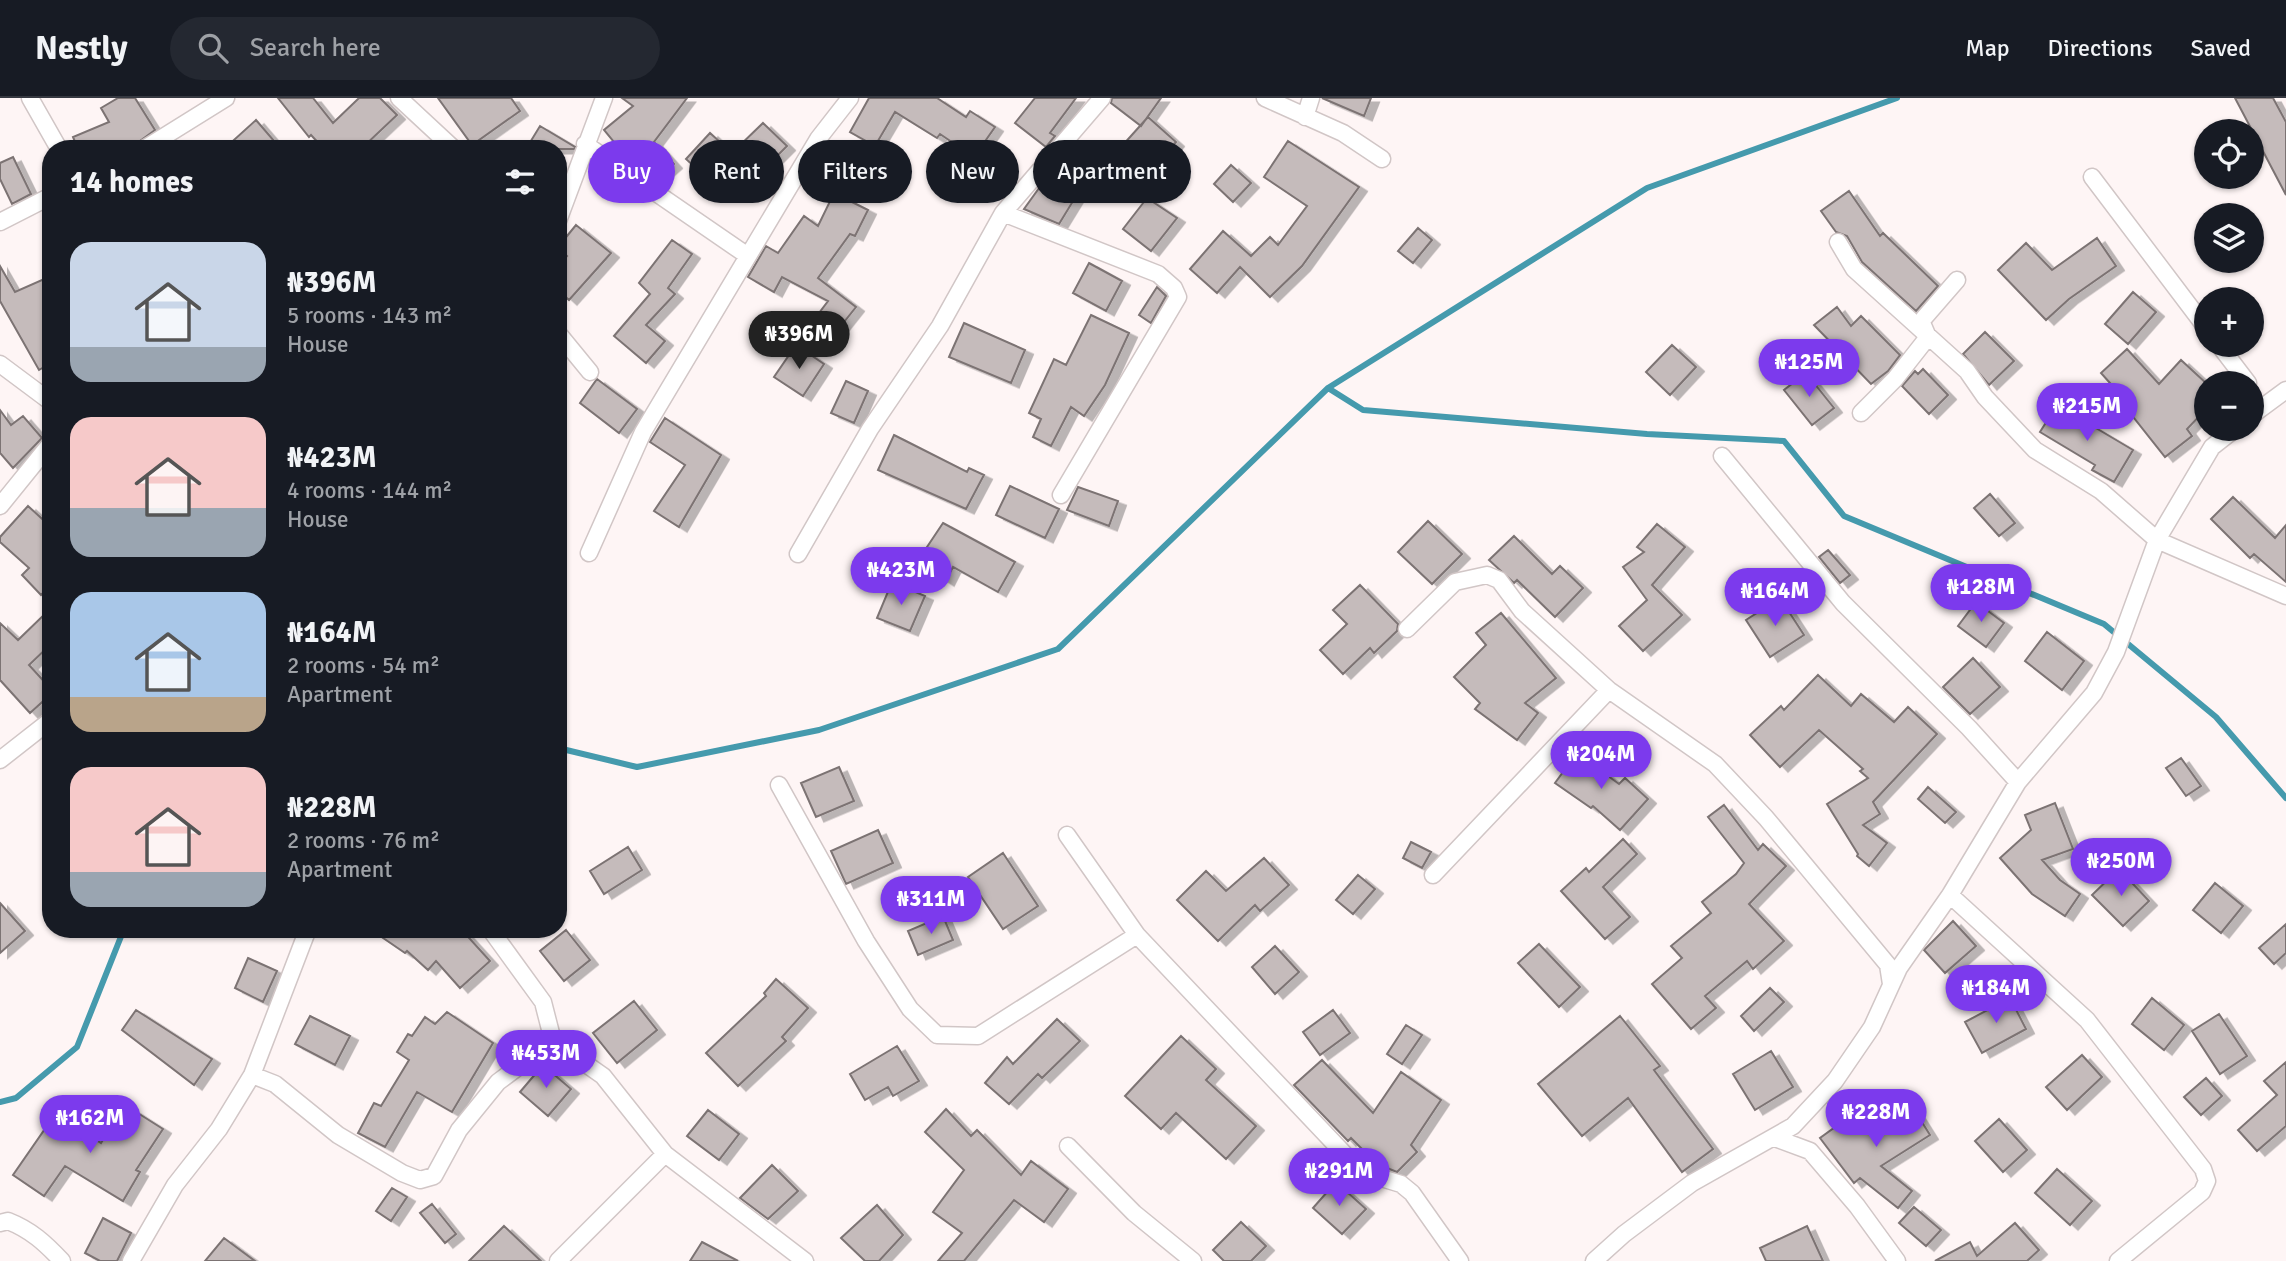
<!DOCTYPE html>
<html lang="en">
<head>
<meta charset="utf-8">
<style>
  body { margin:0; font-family:Signika,sans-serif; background:#242831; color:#f1f3f6; height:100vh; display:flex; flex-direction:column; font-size:26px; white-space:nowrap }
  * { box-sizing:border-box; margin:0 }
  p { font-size:23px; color:#9ea1a6 }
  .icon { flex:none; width:38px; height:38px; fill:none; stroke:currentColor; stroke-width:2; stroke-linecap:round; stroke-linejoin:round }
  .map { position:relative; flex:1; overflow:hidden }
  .panel { position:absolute; left:42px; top:42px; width:525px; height:798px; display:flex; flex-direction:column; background:#171b24; border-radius:28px; box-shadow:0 2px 5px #0004 }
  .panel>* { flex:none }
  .top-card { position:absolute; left:588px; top:42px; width:665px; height:63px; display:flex; gap:14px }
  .tools { position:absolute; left:2194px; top:21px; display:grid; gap:14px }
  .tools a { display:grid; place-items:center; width:70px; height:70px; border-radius:50%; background:#171b24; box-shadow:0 2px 5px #0004; font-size:35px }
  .price { position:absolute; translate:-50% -60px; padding:0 16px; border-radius:24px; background:#7c3aed; color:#fff; font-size:23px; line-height:46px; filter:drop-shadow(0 2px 4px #0008) }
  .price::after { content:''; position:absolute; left:50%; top:42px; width:21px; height:16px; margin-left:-10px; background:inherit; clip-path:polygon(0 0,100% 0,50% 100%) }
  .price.selected { background:#222; color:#fff }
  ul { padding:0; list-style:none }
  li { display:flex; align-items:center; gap:21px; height:175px; padding:0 28px }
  li span { display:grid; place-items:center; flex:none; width:196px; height:140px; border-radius:21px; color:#555 }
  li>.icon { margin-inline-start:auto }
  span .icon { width:84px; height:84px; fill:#fffc; stroke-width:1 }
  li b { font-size:30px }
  h2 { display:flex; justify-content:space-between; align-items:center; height:84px; padding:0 28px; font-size:30px }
  .chip { padding:0 24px; border-radius:32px; background:#171b24; box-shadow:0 2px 5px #0004; font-size:24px; line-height:63px }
  .chip.selected { background:#7c3aed; color:#fff }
  header { display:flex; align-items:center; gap:42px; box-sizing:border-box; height:98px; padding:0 35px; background:#171b24; border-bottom:2px solid #363941 }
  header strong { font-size:33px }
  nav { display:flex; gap:38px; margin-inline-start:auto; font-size:24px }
  .search { width:490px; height:63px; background:#242831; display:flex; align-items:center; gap:18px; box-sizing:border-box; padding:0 24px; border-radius:38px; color:#9ea1a6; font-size:26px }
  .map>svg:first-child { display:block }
</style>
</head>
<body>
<header>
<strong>Nestly</strong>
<div class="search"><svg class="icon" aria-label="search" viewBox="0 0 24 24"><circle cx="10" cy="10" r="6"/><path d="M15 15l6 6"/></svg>Search here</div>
<nav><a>Map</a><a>Directions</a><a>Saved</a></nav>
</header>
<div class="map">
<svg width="2286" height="1163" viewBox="0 0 2286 1163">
  <defs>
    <filter id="shadow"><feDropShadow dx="8" dy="4.5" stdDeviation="0" flood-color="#0004"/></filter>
  </defs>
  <rect width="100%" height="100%" fill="#fef5f5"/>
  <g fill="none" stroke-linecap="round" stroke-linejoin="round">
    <path stroke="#459aad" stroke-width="6" d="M1328,290L1363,312L1647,336L1784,343L1844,418L2104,526L2216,619L2286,700
      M558,650L637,669L819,632L1058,551L1328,290L1647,90L1897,0
      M0,1004L16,1000L77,949L124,831"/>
  </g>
  <path fill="#c5bbbb" stroke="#7c7373" stroke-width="2" filter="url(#shadow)" d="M118,0H135L155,32L129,51H78L73,39L109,24L101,10Z
    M278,0H313L333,25L359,0H380L397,17L361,51H324L311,37L309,39Z
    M438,0H511L520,13L472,47Z
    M622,0H687L654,44L674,66L656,82L632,66L604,32L633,8Z
    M869,0H937L966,19L970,13L995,29L974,59L940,36L937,40L895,14L875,48L850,34Z
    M1035,0H1076L1050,35L1055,38L1046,49L1015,25Z
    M1112,0H1161L1141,28L1111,5Z
    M1322,0H1371L1364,18Z
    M2235,0H2273L2286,24V97Z
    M1148,19L1176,44L1150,73L1122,48Z
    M256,22L281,51H224Z
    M763,25L787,48L762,73L751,63L722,94L686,61L710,35L732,55Z
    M540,28L575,49L574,51H526Z
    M1288,43L1359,89L1302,168L1270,199L1240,169L1217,195L1190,171L1223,133L1251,158L1270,139L1278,147L1307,108L1264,79Z
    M1073,50L1101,69L1082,97L1078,95L1059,126L1024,111L1042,86L1046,89Z
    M13,59L31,96L12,106L0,81V65Z
    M1231,67L1251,85L1233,104L1214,86Z
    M1849,93L1880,138L1883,135L1938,188L1916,213L1862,164L1847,138L1836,134L1821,113Z
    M834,95L868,112L855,138L850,136L818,180L856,209L836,234L816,219L828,203L782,179L774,194L748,179L766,148L778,155L804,118L818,128Z
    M1147,100L1177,120L1151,153L1123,131Z
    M576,127L611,155L569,202L558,192V168L567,158L558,149Z
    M1418,130L1432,142L1413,165L1398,153Z
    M2097,140L2116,168L2069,201L2046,222L1998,172L2026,145L2052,172Z
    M672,142L692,156L668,190L675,196L646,227L665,243L646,265L614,238L650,196L639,185Z
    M1089,165L1122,183L1106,213L1073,195Z
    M0,168L15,194L51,178V265L39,272L0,203Z
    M1157,189L1166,198L1151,225L1139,217Z
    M2133,194L2156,214L2128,246L2105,226Z
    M1837,209L1851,228L1861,218L1900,257L1888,273L1871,286L1814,227Z
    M1091,217L1129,235L1105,287L1084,318L1071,309L1051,348L1033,339L1041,321L1029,315L1054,261L1066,267Z
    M964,225L1025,252L1011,285L949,259Z
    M1985,234L2014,263L1989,287L1963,256Z
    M796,247L824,266L803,298L774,279Z
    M1672,247L1696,269L1670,297L1646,274Z
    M2127,251L2159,286L2181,262L2207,286V310L2187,331L2192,338L2165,359L2123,306L2127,304L2101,275Z
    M1923,271L1948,297L1929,316L1902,288L1915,273L1918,276Z
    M1806,275L1834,310L1812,327L1784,292Z
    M597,281L637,311L619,335L580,305Z
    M846,283L868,293L854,325L831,315Z
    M2057,307L2133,352L2114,384L2092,372L2095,367L2040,334Z
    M0,312L11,327L23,318L42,340L13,370L0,355Z
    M665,320L721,357L679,429L654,413L685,367L650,344Z
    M894,337L967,374L969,370L984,377L966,411L878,372Z
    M1010,388L1059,411L1045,440L996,417Z
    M1078,389L1118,403L1109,428L1067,412Z
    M1990,396L2015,425L1999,438L1974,410Z
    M2233,399L2275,440L2286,427V484L2254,456L2250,460L2211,421Z
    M28,408L51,429V487L41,497L22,477L29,470L0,444V439Z
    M1428,423L1462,456L1432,486L1398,454Z
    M943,425L1015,464L998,494L953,469L946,483L917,464Z
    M1657,426L1685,449L1652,487L1682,517L1643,553L1619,528L1647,502L1623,469L1644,454L1637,449Z
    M1514,438L1552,476L1560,468L1583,490L1555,519L1517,482L1514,485L1489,462Z
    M1828,452L1850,477L1840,485L1819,459Z
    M892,484L925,498L910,533L877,520Z
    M1360,487L1398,526L1397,533L1374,555L1370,550L1343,576L1320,552L1347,526L1333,512Z
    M1780,500L1804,537L1770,559L1746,522Z
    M1976,504L2004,525L1986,549L1958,528Z
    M51,510V546L29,567L51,591V596L30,615L0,582V525L18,542Z
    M1501,515L1556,580L1525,605L1538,615L1517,642L1475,611L1480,605L1454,579L1486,547L1476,535Z
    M2047,534L2084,563L2062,592L2025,563Z
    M1973,560L2000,589L1970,616L1943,589Z
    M1818,577L1851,608L1861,596L1894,624L1908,609L1937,636L1873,704L1880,716L1863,727L1887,745L1869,768L1857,758L1858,756L1827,706L1868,680L1860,673L1863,671L1819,632L1780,669L1750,637L1781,608L1784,612Z
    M1577,655L1619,686L1625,680L1648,701L1620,732L1593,708L1591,710L1555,685Z
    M2181,660L2201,688L2186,698L2166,670Z
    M839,669L854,703L816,719L801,685Z
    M1928,689L1956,714L1945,725L1918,701Z
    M2055,705L2073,751L2042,762L2060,782L2080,796L2065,818L2032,796L2000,760L2031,732L2025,717Z
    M1724,707L1758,752L1763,746L1786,768L1749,806L1784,843L1753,871L1747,863L1705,898L1716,910L1691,931L1652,886L1682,860L1671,848L1711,815L1702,804L1736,776L1744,765L1708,719Z
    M878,732L893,765L846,786L831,753Z
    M1623,741L1637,756L1603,789L1630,819L1605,841L1561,793L1586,770L1589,774Z
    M1411,744L1431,754L1422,770L1403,760Z
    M628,749L642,772L604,796L590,773Z
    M1003,755L1038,808L1003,831L968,779Z
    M1264,760L1289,787L1260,813L1255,807L1218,843L1177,802L1206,773L1226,793Z
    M2119,771L2149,803L2123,828L2092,797Z
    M1358,777L1375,791L1353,816L1336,802Z
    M2215,785L2243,808L2221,835L2193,812Z
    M0,805L25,833L0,855Z
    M943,818L953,842L918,857L908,833Z
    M1953,823L1976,848L1945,875L1924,852Z
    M2286,826V855L2274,866L2259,850Z
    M370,831H461L490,863L460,890L436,863L428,872L407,853L405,855Z
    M566,832L590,862L564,883L540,853Z
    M1539,846L1580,889L1559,909L1518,865Z
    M1275,848L1299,874L1275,896L1252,869Z
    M248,860L277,873L263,904L235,890Z
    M776,881L808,910L782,939L786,943L738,988L706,955L766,898L764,895Z
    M1770,890L1784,904L1754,933L1741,918Z
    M2010,900L2026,931L1982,955L1965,924Z
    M2152,900L2184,927L2164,952L2132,926Z
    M634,903L657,932L617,965L593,935Z
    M136,912L212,961L194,987L122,932Z
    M1333,912L1350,935L1320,957L1303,934Z
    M447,914L493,945L452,1014L417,994L385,1049L358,1035L374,1005L381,1008L409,962L397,954L408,936L412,938L425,919L435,926Z
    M2219,916L2247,958L2220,976L2192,933Z
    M310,918L350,938L335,967L295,946Z
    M1620,918L1660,968L1654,972L1713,1051L1682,1074L1628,1000L1582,1038L1538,986Z
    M1057,921L1080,943L1042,980L1038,976L1009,1006L985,985L1007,959L1013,966Z
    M1406,927L1422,937L1402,966L1387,956Z
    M1181,938L1216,971L1206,982L1256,1028L1226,1061L1176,1015L1161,1031L1125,998Z
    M897,948L919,983L893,998L888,989L865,1002L850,976Z
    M1771,953L1793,989L1755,1012L1733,976Z
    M2082,957L2102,979L2067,1012L2046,989Z
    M1322,962L1373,1015L1401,974L1441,1002L1411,1047L1417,1054L1397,1074L1377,1066L1351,1040L1348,1043L1294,987Z
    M2286,964V1028L2257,1053L2238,1032L2277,997L2264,983Z
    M543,967L571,991L548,1018L520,994Z
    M2206,980L2222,998L2201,1017L2184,999Z
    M1910,1005L1930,1037L1881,1068L1912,1093L1898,1110L1860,1080L1854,1085L1820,1040L1856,1014L1869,1031Z
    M946,1011L971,1038L977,1032L1021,1077L1031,1063L1068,1091L1044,1124L1014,1102L964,1163H938L962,1135L933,1114L964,1072L925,1034Z
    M133,1012L163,1031L136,1072L140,1074L123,1103L65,1068L44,1098L13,1077L56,1015L101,1045L113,1025L122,1030Z
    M708,1012L739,1036L719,1062L687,1038Z
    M1999,1021L2027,1052L2003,1074L1975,1043Z
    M772,1067L798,1093L768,1121L740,1100Z
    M2057,1071L2092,1103L2070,1127L2035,1095Z
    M1336,1084L1366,1111L1342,1136L1313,1110Z
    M392,1090L407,1099L391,1123L376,1113Z
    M432,1106L456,1136L445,1145L420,1115Z
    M877,1107L903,1137L879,1163H865L841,1140Z
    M1914,1109L1941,1132L1926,1148L1899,1125Z
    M103,1120L131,1135L117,1163H100L85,1155Z
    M1241,1124L1266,1148L1251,1163H1224L1213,1152Z
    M2015,1125L2039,1152L2027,1163H1935L1970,1144L1977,1158Z
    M504,1128L541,1163H469Z
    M1807,1128L1823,1163H1766L1760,1150Z
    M224,1140L255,1163H205Z
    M702,1144L738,1163H690Z"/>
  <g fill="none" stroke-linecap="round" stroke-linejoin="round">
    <g stroke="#d1c6c6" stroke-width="19">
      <path id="minor" d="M30,0L59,51
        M399,0L454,51
        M1265,0L1343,35L1382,61
        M1305,19L1311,0
        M585,46L748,158
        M144,51L226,0
        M2092,79L2207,231
        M1003,115L1158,176L1174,190L1178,199L1061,397
        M558,123L604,0
        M0,124L51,98
        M1838,144L1854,171L1967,273L1985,299L2035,352L2101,393L2157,442L2286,498
        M558,235L590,274
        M2219,247L2248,285
        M0,266L51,304
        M1861,315L1895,281L1928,239L1922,225L1924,220L1957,182
        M2252,317L2286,292
        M1722,358L1843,505L1969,630L2018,684
        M0,408L51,345
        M589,455L643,334L818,41L850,0
        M798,456L870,331L940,228L1003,115L1102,0
        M1407,531L1455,484L1487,477L1499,482L1522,513L1609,592L1715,666L1766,720L1888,867L1891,886
        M0,662L51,622
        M779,687L866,843L910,911L937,937L978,938L1137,837L1352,1064L1378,1079L1401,1086L1412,1095L1460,1163
        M1067,737L1137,837
        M1433,777L1609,592
        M1950,797L2087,922L2203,1071L2207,1083L2202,1094L2118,1163
        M490,831L543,904L553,943L603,978L665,1056L805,1163
        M252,977L275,986L338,1037L402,1075L420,1082L434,1078L459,1032L498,984L553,943
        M1775,1040L1810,1053L1857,1108L1897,1163
        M1068,1048L1134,1115L1193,1163
        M0,1125L8,1123C31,1132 45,1145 62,1163
        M131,1163L175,1087L219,1031L252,977L308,831
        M558,1163L665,1056
        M1594,1163L1624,1136L1692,1085L1793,1028L1835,983L1872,929L1899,870L1950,797L2018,684L2094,595L2116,554L2157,442L2212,349L2235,331"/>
    </g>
    <use href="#minor" stroke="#fff" stroke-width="16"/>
  </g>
</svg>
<div class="tools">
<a><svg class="icon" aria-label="locate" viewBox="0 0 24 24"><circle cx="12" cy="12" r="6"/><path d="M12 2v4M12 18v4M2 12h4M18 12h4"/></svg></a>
<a><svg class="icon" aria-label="layers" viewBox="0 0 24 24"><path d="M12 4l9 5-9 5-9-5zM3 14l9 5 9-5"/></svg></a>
<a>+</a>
<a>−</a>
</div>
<b class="price selected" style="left:799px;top:273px">₦396M</b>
<b class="price" style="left:1809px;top:301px">₦125M</b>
<b class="price" style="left:2087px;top:345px">₦215M</b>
<b class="price" style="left:901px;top:509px">₦423M</b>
<b class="price" style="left:1981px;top:526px">₦128M</b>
<b class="price" style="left:1775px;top:530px">₦164M</b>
<b class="price" style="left:1601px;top:693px">₦204M</b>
<b class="price" style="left:2121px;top:800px">₦250M</b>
<b class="price" style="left:931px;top:838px">₦311M</b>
<b class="price" style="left:1996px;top:927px">₦184M</b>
<b class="price" style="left:546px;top:992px">₦453M</b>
<b class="price" style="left:1876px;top:1051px">₦228M</b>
<b class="price" style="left:90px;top:1057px">₦162M</b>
<b class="price" style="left:1339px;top:1110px">₦291M</b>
<div class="top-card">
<a class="chip selected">Buy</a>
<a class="chip">Rent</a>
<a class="chip">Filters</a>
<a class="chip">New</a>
<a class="chip">Apartment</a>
</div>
<section class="panel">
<h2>14 homes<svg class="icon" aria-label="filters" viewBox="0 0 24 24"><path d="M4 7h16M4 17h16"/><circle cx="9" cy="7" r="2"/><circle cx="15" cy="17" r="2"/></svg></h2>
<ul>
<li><span style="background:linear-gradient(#c9d6e8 75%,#9aa5b1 0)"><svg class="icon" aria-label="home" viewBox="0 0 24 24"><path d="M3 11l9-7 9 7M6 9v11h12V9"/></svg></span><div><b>₦396M</b><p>5 rooms · 143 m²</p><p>House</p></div></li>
<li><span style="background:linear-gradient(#f6c9c9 65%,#9aa5b1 0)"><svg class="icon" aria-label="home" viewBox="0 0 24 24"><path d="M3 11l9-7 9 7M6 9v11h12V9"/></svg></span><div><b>₦423M</b><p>4 rooms · 144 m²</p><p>House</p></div></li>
<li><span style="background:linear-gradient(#a9c7e8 75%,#b9a48a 0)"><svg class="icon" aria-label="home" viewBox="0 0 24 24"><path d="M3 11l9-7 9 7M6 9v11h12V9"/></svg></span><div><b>₦164M</b><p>2 rooms · 54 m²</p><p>Apartment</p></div></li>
<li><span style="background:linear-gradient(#f6c9c9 75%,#9aa5b1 0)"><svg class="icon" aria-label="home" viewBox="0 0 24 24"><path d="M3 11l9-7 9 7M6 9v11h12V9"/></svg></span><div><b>₦228M</b><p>2 rooms · 76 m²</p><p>Apartment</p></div></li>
</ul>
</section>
</div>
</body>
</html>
